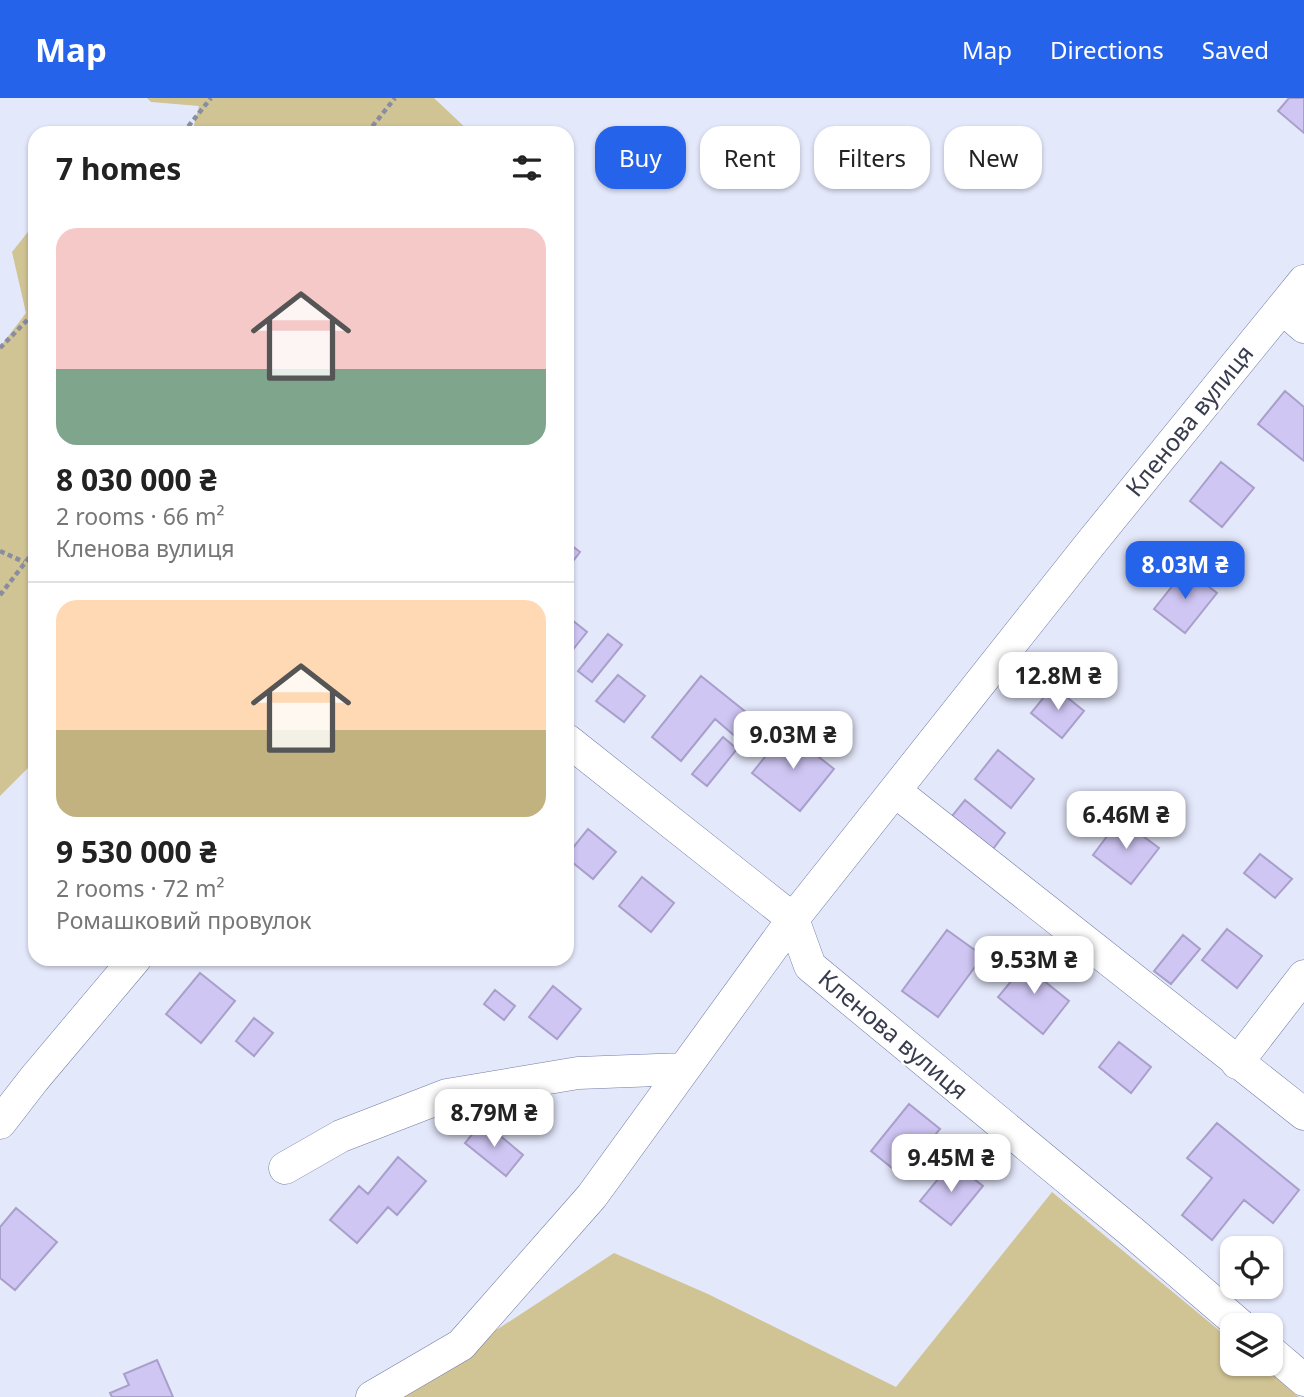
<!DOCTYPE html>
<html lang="en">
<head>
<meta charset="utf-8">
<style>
  body { margin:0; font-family:"Noto Sans",sans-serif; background:#f2f2f2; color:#222; height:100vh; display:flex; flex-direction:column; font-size:26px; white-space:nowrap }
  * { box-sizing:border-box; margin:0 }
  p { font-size:23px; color:#767676 }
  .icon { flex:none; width:38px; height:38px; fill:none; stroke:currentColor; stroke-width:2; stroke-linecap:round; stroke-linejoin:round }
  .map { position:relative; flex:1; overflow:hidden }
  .panel { position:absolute; left:28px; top:28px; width:546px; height:840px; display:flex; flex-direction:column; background:#fff; border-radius:21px; box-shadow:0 2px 5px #0004 }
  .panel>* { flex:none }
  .hud { position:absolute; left:595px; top:28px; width:604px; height:63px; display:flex; gap:14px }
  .tools { position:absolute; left:1220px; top:1138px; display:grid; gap:14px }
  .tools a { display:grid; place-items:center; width:63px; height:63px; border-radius:14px; background:#fff; box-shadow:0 2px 5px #0004; font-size:35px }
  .price { position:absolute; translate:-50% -60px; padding:0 16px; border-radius:14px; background:#fff; color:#222; font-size:23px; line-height:46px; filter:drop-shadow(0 2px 4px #0008) }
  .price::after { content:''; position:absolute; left:50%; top:42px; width:21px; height:16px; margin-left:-10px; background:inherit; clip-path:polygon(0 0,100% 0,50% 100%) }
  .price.current { background:#2563eb; color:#fff }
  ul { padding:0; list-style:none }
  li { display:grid; align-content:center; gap:14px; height:371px; padding:0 28px }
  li+li { border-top:2px solid #e0e0e0 }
  li span { display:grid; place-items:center; height:217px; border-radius:21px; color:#555 }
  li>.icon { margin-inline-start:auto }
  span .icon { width:126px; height:126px; fill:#fffc; stroke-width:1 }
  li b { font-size:30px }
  h2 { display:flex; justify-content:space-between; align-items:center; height:84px; padding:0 28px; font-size:30px }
  .pill { padding:0 24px; border-radius:21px; background:#fff; box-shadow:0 2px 5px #0004; font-size:24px; line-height:63px }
  .pill.current { background:#2563eb; color:#fff }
  header { display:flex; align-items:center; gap:42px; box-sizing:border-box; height:98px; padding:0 35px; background:#2563eb; color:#fff }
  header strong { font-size:33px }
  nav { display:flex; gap:38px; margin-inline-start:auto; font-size:24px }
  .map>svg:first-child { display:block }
</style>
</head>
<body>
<header>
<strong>Map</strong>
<nav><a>Map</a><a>Directions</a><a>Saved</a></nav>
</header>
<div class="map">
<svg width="1304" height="1299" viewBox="0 0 1304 1299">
  <rect width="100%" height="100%" fill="#e4e8fb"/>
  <path fill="#d1c494" d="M147,0H434L470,34L192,35L199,8L151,4Z
    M35,125V663L0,698V249L26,215L12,154Z
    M1052,1094L1232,1243V1265H1259L1299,1299H394L614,1155L708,1196L896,1289Z"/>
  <path fill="#cfc6f3" stroke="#a99fcb" stroke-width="2" d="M1289,0H1304V35L1278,13Z
    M1285,293L1304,309V363L1258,326Z
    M1221,364L1254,390L1222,429L1190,403Z
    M567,444L580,454L567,471Z
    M1186,471L1217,495L1185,535L1154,511Z
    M567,518L587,534L567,559Z
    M608,536L622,547L592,584L578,573Z
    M618,577L645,598L624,624L596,603Z
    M701,578L752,619L736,639L715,621L681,663L652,639Z
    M1053,588L1084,613L1062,640L1031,615Z
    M786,633L834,671L800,713L752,675Z
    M723,639L737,651L707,688L692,676Z
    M998,652L1034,681L1011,710L975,681Z
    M965,702L1005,735L993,751L952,718Z
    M1120,721L1159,750L1131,786L1093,757Z
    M588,731L616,754L593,781L567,760V757Z
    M1260,756L1292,781L1275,800L1244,775Z
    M642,779L674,805L651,834L619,808Z
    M1227,831L1262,858L1237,890L1202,862Z
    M947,832L983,858L938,919L902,893Z
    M1183,837L1200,851L1171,886L1154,873Z
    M1032,858L1050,873L1043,882L1069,903L1043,936L998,899Z
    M200,875L235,903L201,945L166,916Z
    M553,888L581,911L557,941L529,919Z
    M495,892L515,908L504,922L484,906Z
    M254,920L273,935L254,958L236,943Z
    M1119,944L1151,969L1131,995L1099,969Z
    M909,1006L940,1031L902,1078L871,1053Z
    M483,1023L523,1057L506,1078L465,1045Z
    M1217,1025L1299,1092L1273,1125L1244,1102L1212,1142L1182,1117L1212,1080L1187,1060Z
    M398,1059L426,1083L397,1117L388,1109L357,1145L330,1122L359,1088L368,1096Z
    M952,1064L983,1088L951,1127L920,1103Z
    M16,1110L57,1144L15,1192L0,1180V1129Z
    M157,1262L173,1299H112L110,1295L129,1287L124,1276Z"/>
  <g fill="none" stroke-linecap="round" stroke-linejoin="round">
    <g stroke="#737ca6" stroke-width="33">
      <path id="minor" d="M1282,210L1304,229
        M567,642L793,821L810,868L1132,1134L1240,1227
        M895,693L1304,1016
        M1237,965L1304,878
        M0,1025L34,981L135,861
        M285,1070L341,1038L447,997L578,975L684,971
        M1270,1253L1304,1282
        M372,1299L461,1247L592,1098L793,821L1091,445L1304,183"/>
    </g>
    <path stroke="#898da0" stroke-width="4.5" stroke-dasharray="5 3.5" stroke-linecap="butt" d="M183,35L211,0
      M367,35L395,0
      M0,250L35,214
      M0,453L24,464
      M0,497L35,452"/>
    <use href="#minor" stroke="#fff" stroke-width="32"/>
  </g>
  <g text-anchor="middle" stroke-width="5" stroke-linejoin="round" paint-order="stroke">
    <g font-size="24" fill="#383c4e" stroke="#fff">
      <text transform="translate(1190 323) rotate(-51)" y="8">Кленова вулиця</text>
      <text transform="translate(893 937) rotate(40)" y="8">Кленова вулиця</text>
    </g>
  </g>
</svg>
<div class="tools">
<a><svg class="icon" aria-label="locate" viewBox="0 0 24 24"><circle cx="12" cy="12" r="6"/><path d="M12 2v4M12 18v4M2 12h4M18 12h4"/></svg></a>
<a><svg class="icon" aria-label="layers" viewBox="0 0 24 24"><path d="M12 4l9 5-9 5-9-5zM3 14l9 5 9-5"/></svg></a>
</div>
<b class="price current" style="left:1185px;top:503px">8.03M ₴</b>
<b class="price" style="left:1058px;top:614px">12.8M ₴</b>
<b class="price" style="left:793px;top:673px">9.03M ₴</b>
<b class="price" style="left:1126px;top:753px">6.46M ₴</b>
<b class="price" style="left:1034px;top:898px">9.53M ₴</b>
<b class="price" style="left:494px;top:1051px">8.79M ₴</b>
<b class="price" style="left:951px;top:1096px">9.45M ₴</b>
<div class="hud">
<a class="pill current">Buy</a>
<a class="pill">Rent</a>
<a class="pill">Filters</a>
<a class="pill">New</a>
</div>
<section class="panel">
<h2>7 homes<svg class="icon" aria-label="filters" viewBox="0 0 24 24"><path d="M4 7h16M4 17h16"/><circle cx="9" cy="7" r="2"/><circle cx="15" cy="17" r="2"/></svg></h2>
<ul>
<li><span style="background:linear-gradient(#f6c9c9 65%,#7fa58c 0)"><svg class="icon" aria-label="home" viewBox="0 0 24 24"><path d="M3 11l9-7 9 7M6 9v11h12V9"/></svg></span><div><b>8 030 000 ₴</b><p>2 rooms · 66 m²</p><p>Кленова вулиця</p></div></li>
<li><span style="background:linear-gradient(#ffd9b3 60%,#c2b280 0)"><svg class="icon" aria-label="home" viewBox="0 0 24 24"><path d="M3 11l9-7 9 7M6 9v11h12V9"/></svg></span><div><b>9 530 000 ₴</b><p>2 rooms · 72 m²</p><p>Ромашковий провулок</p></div></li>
</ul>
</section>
</div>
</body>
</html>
